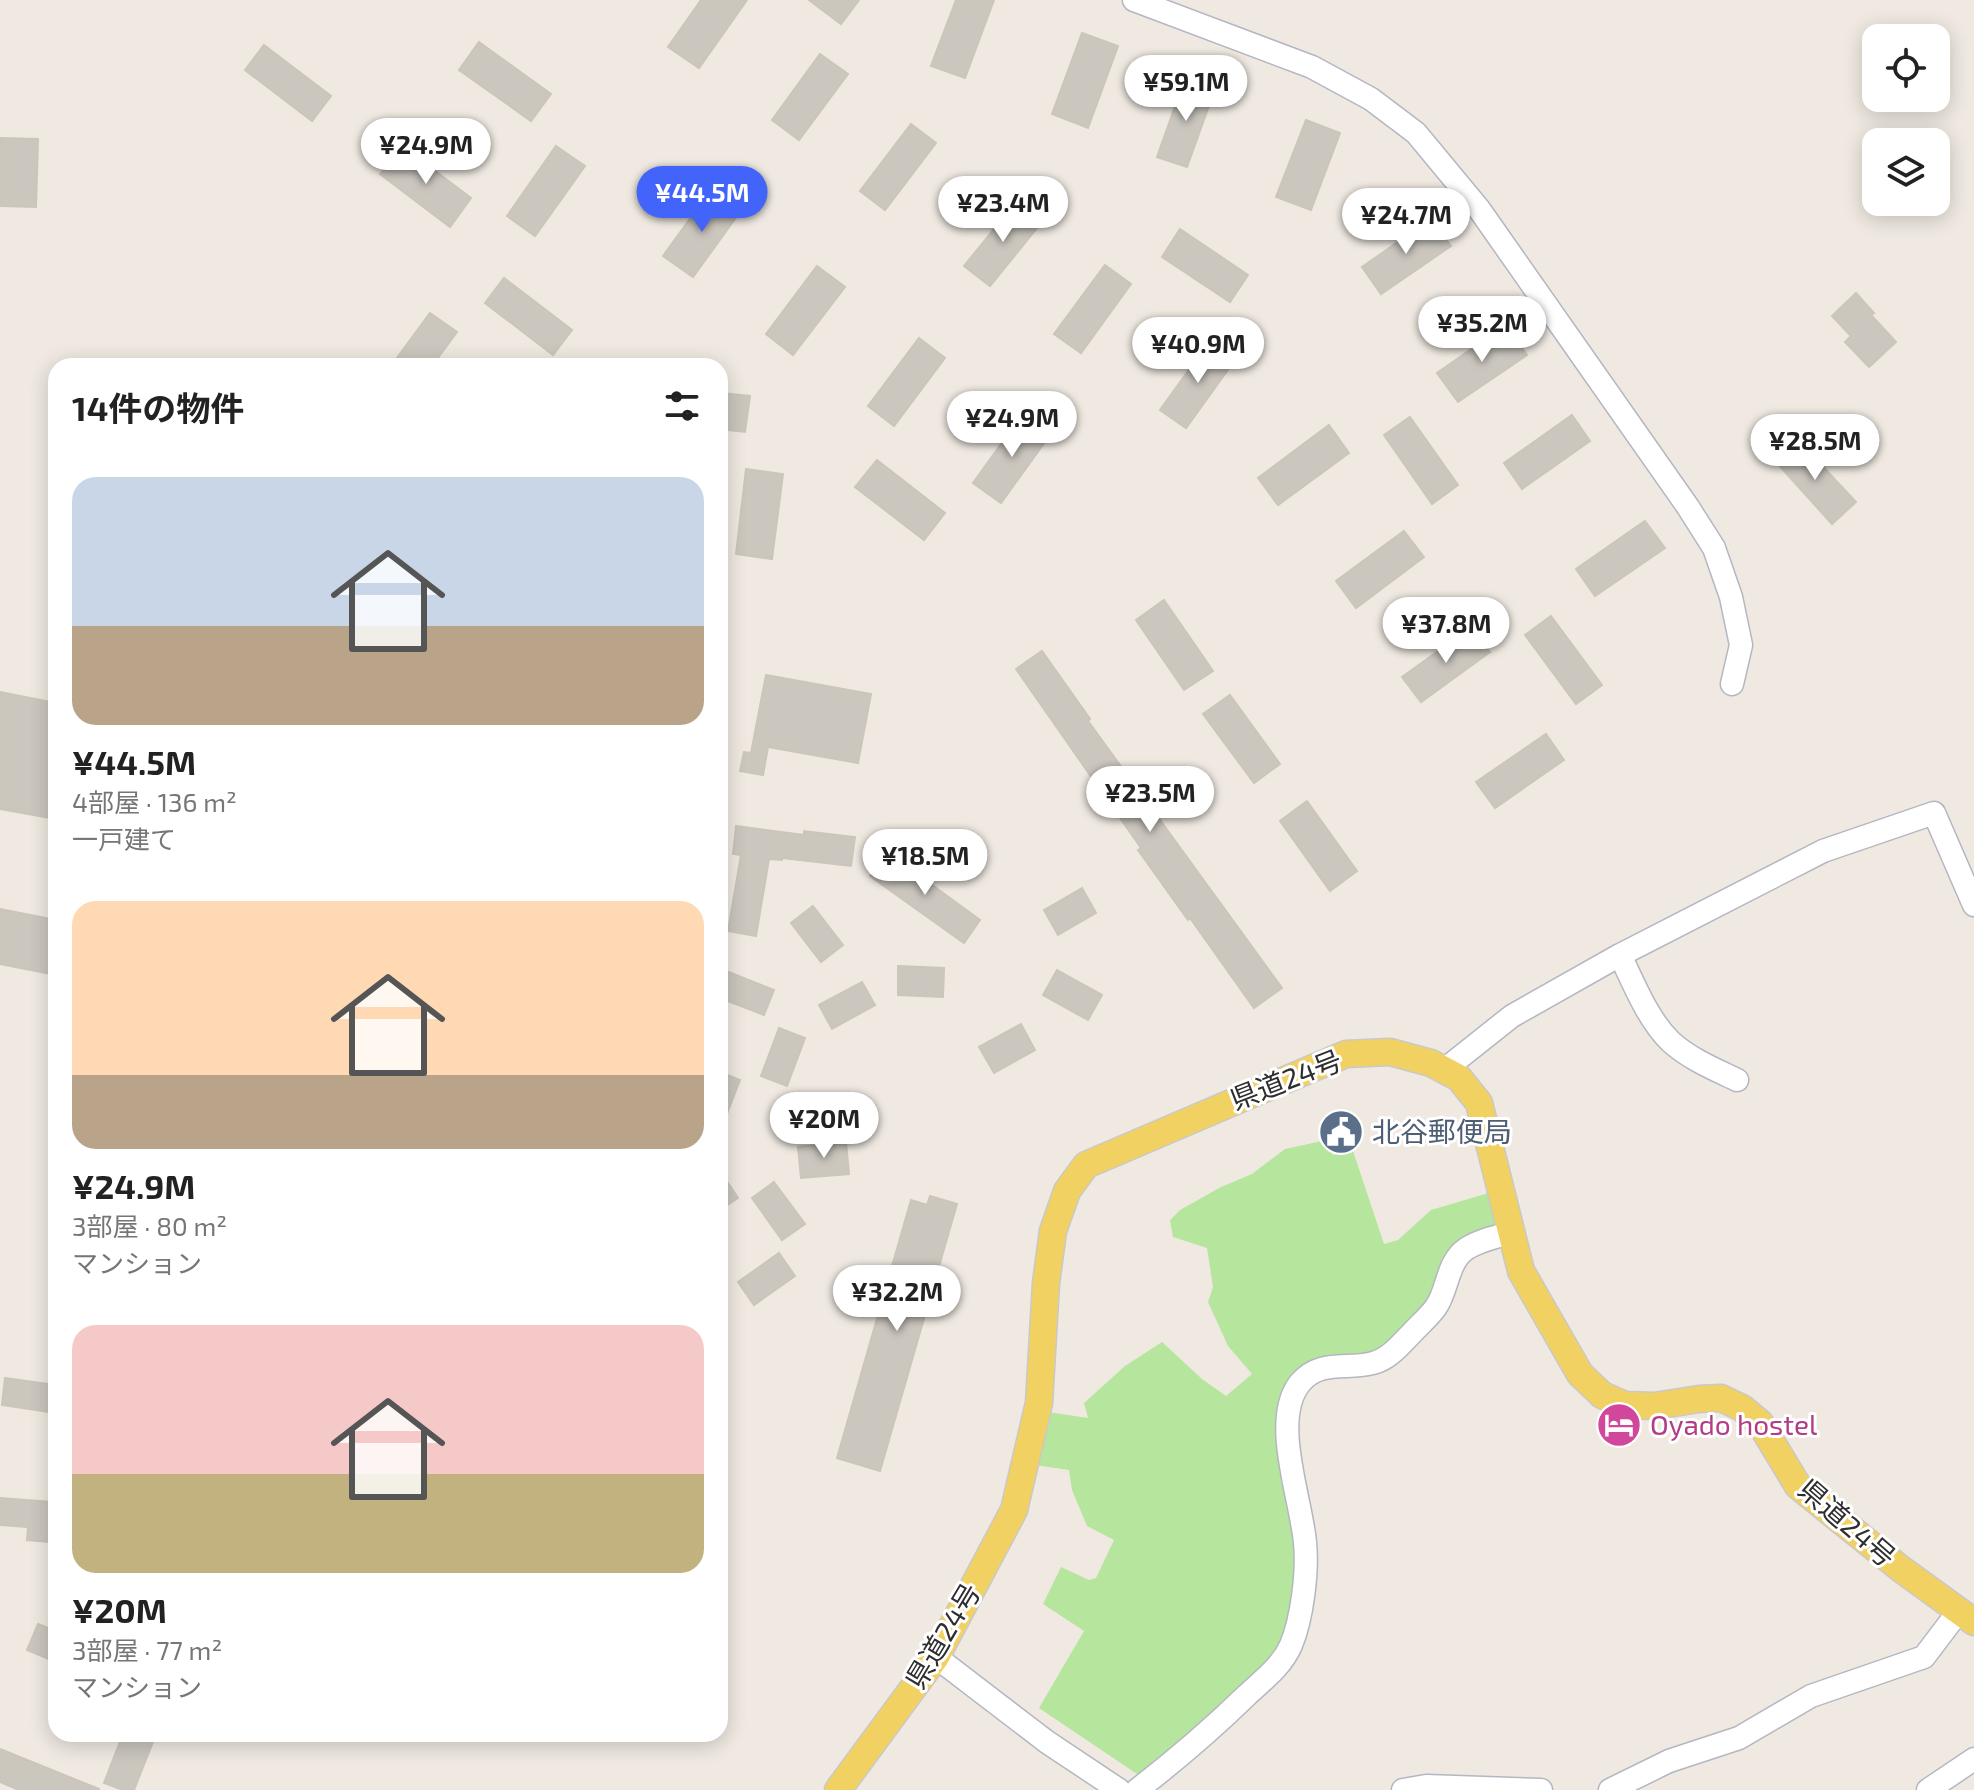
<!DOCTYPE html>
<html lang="ja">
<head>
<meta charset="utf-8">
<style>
  body { margin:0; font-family:"Exo 2","Noto Sans JP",sans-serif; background:#f2f2f2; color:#222; height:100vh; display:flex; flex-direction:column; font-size:30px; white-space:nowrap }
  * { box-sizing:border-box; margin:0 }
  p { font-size:26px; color:#767676 }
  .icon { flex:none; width:44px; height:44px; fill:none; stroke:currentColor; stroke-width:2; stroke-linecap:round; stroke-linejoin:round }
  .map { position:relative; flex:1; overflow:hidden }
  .drawer { position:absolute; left:48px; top:358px; width:680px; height:1384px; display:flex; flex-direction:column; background:#fff; border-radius:24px; box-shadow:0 4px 20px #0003 }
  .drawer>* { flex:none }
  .buttons { position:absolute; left:1862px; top:24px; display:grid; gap:16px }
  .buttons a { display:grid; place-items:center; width:88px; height:88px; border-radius:16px; background:#fff; box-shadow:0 4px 20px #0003; font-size:40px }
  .price { position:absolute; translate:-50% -68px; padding:0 18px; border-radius:28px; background:#fff; color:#222; font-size:26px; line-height:52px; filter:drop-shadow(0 2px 4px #0008) }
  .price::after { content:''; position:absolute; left:50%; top:48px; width:24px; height:18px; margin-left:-12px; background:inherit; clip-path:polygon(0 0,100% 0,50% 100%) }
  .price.active { background:#4264fb; color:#fff }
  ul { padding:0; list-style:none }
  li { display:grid; align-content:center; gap:16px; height:424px; padding:0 24px }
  li span { display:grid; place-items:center; height:248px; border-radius:24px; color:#555 }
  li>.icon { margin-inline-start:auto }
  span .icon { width:144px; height:144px; fill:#fffc; stroke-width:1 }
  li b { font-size:34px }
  h2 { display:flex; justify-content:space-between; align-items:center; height:96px; padding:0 24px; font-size:34px }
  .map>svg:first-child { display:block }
</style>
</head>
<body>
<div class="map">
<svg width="1974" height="1790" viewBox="0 0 1974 1790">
  <rect width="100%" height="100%" fill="#efe9e1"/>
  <path fill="#b6e59e" d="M1327,1140L1333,1155L1353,1151L1384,1244L1398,1240L1431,1210L1499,1190L1511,1232L1470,1246L1396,1348L1295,1390L1304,1543L1284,1640L1243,1687L1140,1776L1039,1708L1084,1631L1043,1604L1061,1567L1089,1580L1096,1578L1114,1540L1087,1526L1072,1490L1069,1470L1028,1464L1041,1411L1088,1418L1084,1403L1125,1366L1162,1342L1202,1379L1226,1396L1252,1374L1228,1346L1208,1302L1213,1287L1207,1248L1173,1237L1170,1220L1180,1210L1221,1187L1252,1174L1285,1149Z"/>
  <path fill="#cbc7bf" stroke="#cbc5ba" stroke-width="2" d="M701,0H747L699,68L668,47Z
    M809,0H859L841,24Z
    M956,0H994L965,78L931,66Z
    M1082,33L1118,46L1088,128L1052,114Z
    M479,42L551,94L531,121L459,70Z
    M264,45L331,96L312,121L245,70Z
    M820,54L848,74L799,140L772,120Z
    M1185,78L1215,89L1187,167L1157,157Z
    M1306,120L1340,133L1311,210L1276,197Z
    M911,124L936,143L885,210L860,191Z
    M0,138L38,139L36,207L0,206Z
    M402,146L471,198L450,227L380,174Z
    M556,146L585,166L535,236L507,216Z
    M710,191L740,212L693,277L663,256Z
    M1016,202L1042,222L990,286L964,266Z
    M1431,219L1451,246L1381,294L1362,267Z
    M1180,229L1248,275L1230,302L1162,257Z
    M1105,265L1131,284L1081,353L1054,334Z
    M817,266L845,287L793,355L766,334Z
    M504,278L572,330L553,355L485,303Z
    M1856,293L1874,313L1871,315L1896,342L1869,367L1845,342L1851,336L1832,316Z
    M430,313L457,332L432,366H391Z
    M1506,325L1527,355L1458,402L1437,373Z
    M919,338L945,358L894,426L868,406Z
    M1209,342L1235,360L1186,428L1160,410Z
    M720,393L750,396L745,432L720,429Z
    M1022,415L1050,435L1001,503L973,483Z
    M1572,415L1590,441L1522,489L1504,463Z
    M1410,417L1458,485L1432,504L1384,435Z
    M1329,425L1349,453L1278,505L1258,478Z
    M1798,440L1856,502L1832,524L1775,461Z
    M877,460L945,513L924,540L855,487Z
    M746,469L783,474L772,559L736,554Z
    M1645,521L1665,548L1595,596L1576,569Z
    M1404,531L1424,557L1356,608L1336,581Z
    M1164,600L1213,671L1184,690L1136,620Z
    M1551,616L1602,685L1576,704L1525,635Z
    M1472,627L1490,652L1421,702L1402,677Z
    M1042,651L1090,719L1088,721L1282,988L1254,1008L1190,918L1188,920L1138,850L1141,848L1016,669Z
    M766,675L871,694L858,763L768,747L763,775L740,771L744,752L751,753Z
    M0,692L56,703V819L0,809Z
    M1230,695L1280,764L1254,783L1203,714Z
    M1546,734L1564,760L1495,808L1476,782Z
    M1307,801L1357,871L1330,891L1280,821Z
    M736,826L804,835V831L855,837L851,866L782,858V860L769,859L756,936L728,931L741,855L733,854Z
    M887,852L980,920L964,943L870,876Z
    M1082,888L1096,913L1058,935L1044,910Z
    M813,906L843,945L821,962L791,923Z
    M0,909L56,920V975L0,964Z
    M898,966L944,968L943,997L898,995Z
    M1057,970L1102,995L1088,1020L1043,995Z
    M726,971L774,990L764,1015L720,998V986Z
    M862,982L875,1005L832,1029L819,1005Z
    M1021,1024L1035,1050L994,1073L979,1047Z
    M779,1028L805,1038L787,1086L761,1076Z
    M720,1072L740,1080L721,1129H720Z
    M846,1142L849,1174L801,1178L798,1147Z
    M720,1171L738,1198L720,1210Z
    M774,1182L805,1224L782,1240L752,1198Z
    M930,1196L957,1204L880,1471L837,1458L911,1200L927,1205Z
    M779,1253L795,1276L754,1305L738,1282Z
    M5,1378L56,1385V1413L2,1405Z
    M0,1498L52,1502L49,1542L27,1540L28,1527L0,1525Z
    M38,1624L56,1631V1662L27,1650Z
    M123,1734H156L134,1790H123L104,1783Z
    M0,1749L99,1789V1790H19L0,1782Z"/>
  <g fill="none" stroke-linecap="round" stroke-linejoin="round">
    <g stroke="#b4b7c1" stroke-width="25">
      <path id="minor" d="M1134,0L1312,67L1371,99L1416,133L1479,209L1688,507L1714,548L1731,597L1741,645L1732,684
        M1620,955C1634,984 1648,1020 1671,1042C1690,1059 1714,1069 1737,1080
        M1444,1070L1512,1016L1620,955L1823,851L1934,813L1974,905
        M936,1657L1047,1742L1119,1790
        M1137,1790C1176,1760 1212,1729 1247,1695C1263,1680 1282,1666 1291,1645C1302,1619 1308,1571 1305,1543C1302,1501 1270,1420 1300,1383C1320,1359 1347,1370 1373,1363C1389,1359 1400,1345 1411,1334C1419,1325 1429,1317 1436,1307C1448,1290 1447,1262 1466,1249C1479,1240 1497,1237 1512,1232
        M1403,1790L1426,1786L1541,1790
        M1610,1790L1669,1761L1739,1738L1811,1696L1924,1657L1958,1612
        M1928,1790L1974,1759"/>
    </g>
    <g stroke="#c9c9c9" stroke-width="29">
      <path id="major" d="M838,1790L936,1657L1014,1510L1039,1403L1046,1283L1053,1231L1067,1191L1086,1165L1346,1054L1390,1052L1431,1063L1459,1078L1479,1103L1521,1271L1580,1374L1602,1395L1625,1405L1654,1406L1699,1399L1721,1398L1742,1408L1760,1423L1798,1486L1901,1569L1974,1622"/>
    </g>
    <use href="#minor" stroke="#fff" stroke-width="22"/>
    <use href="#major" stroke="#f2d163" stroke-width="26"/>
  </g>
  <defs>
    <g id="civic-disc" transform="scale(2.3)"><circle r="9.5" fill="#5c6f8a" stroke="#fff"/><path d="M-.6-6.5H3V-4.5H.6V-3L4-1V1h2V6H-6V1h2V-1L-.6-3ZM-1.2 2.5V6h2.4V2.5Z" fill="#fff"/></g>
    <g id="hotel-disc" transform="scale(2.3)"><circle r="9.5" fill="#d1479c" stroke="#fff"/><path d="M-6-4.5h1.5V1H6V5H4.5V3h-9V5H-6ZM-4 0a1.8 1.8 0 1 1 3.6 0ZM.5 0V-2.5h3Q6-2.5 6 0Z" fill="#fff"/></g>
  </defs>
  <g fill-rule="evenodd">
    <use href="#civic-disc" x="1341" y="1132"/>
    <use href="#hotel-disc" x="1619" y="1425"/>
  </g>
  <g text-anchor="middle" stroke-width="6" stroke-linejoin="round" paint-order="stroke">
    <g font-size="28" fill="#2e2e2e" stroke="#fff">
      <text transform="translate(1286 1080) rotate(-21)" y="10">県道24号</text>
      <text transform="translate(1847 1523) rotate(41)" y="10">県道24号</text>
      <text transform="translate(943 1636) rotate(-59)" y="10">県道24号</text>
    </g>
    <g font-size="28" fill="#4e5e75" stroke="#fff" text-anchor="start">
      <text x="1372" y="1142">北谷郵便局</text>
    </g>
    <g font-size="28" fill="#b23c85" stroke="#fff" text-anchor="start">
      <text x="1650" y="1435">Oyado hostel</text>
    </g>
  </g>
</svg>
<div class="buttons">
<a><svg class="icon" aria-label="locate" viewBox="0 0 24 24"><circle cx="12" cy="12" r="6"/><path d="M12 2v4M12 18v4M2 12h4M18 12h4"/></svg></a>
<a><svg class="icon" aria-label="layers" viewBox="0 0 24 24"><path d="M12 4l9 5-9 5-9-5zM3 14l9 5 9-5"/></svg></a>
</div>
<b class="price" style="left:1186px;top:123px">¥59.1M</b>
<b class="price" style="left:426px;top:186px">¥24.9M</b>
<b class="price active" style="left:702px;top:234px">¥44.5M</b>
<b class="price" style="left:1003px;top:244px">¥23.4M</b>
<b class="price" style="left:1406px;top:256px">¥24.7M</b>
<b class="price" style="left:1482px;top:364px">¥35.2M</b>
<b class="price" style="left:1198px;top:385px">¥40.9M</b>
<b class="price" style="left:1012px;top:459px">¥24.9M</b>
<b class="price" style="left:1815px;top:482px">¥28.5M</b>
<b class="price" style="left:1446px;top:665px">¥37.8M</b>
<b class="price" style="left:1150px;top:834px">¥23.5M</b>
<b class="price" style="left:925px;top:897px">¥18.5M</b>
<b class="price" style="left:824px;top:1160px">¥20M</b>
<b class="price" style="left:897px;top:1333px">¥32.2M</b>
<section class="drawer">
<h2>14件の物件<svg class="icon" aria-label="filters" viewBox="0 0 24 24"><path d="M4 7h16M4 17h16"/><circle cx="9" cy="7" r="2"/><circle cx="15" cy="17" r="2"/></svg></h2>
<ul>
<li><span style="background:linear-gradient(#c9d6e8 60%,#b9a48a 0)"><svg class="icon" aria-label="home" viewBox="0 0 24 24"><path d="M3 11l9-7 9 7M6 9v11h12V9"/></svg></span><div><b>¥44.5M</b><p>4部屋 · 136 m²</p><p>一戸建て</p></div></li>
<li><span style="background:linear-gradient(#ffd9b3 70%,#b9a48a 0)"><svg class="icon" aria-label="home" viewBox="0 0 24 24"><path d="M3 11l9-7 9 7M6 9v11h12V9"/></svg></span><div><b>¥24.9M</b><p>3部屋 · 80 m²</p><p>マンション</p></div></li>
<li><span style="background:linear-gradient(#f6c9c9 60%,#c2b280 0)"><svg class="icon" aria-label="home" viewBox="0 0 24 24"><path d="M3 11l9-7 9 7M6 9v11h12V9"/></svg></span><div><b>¥20M</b><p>3部屋 · 77 m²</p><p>マンション</p></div></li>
</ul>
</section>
</div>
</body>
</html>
